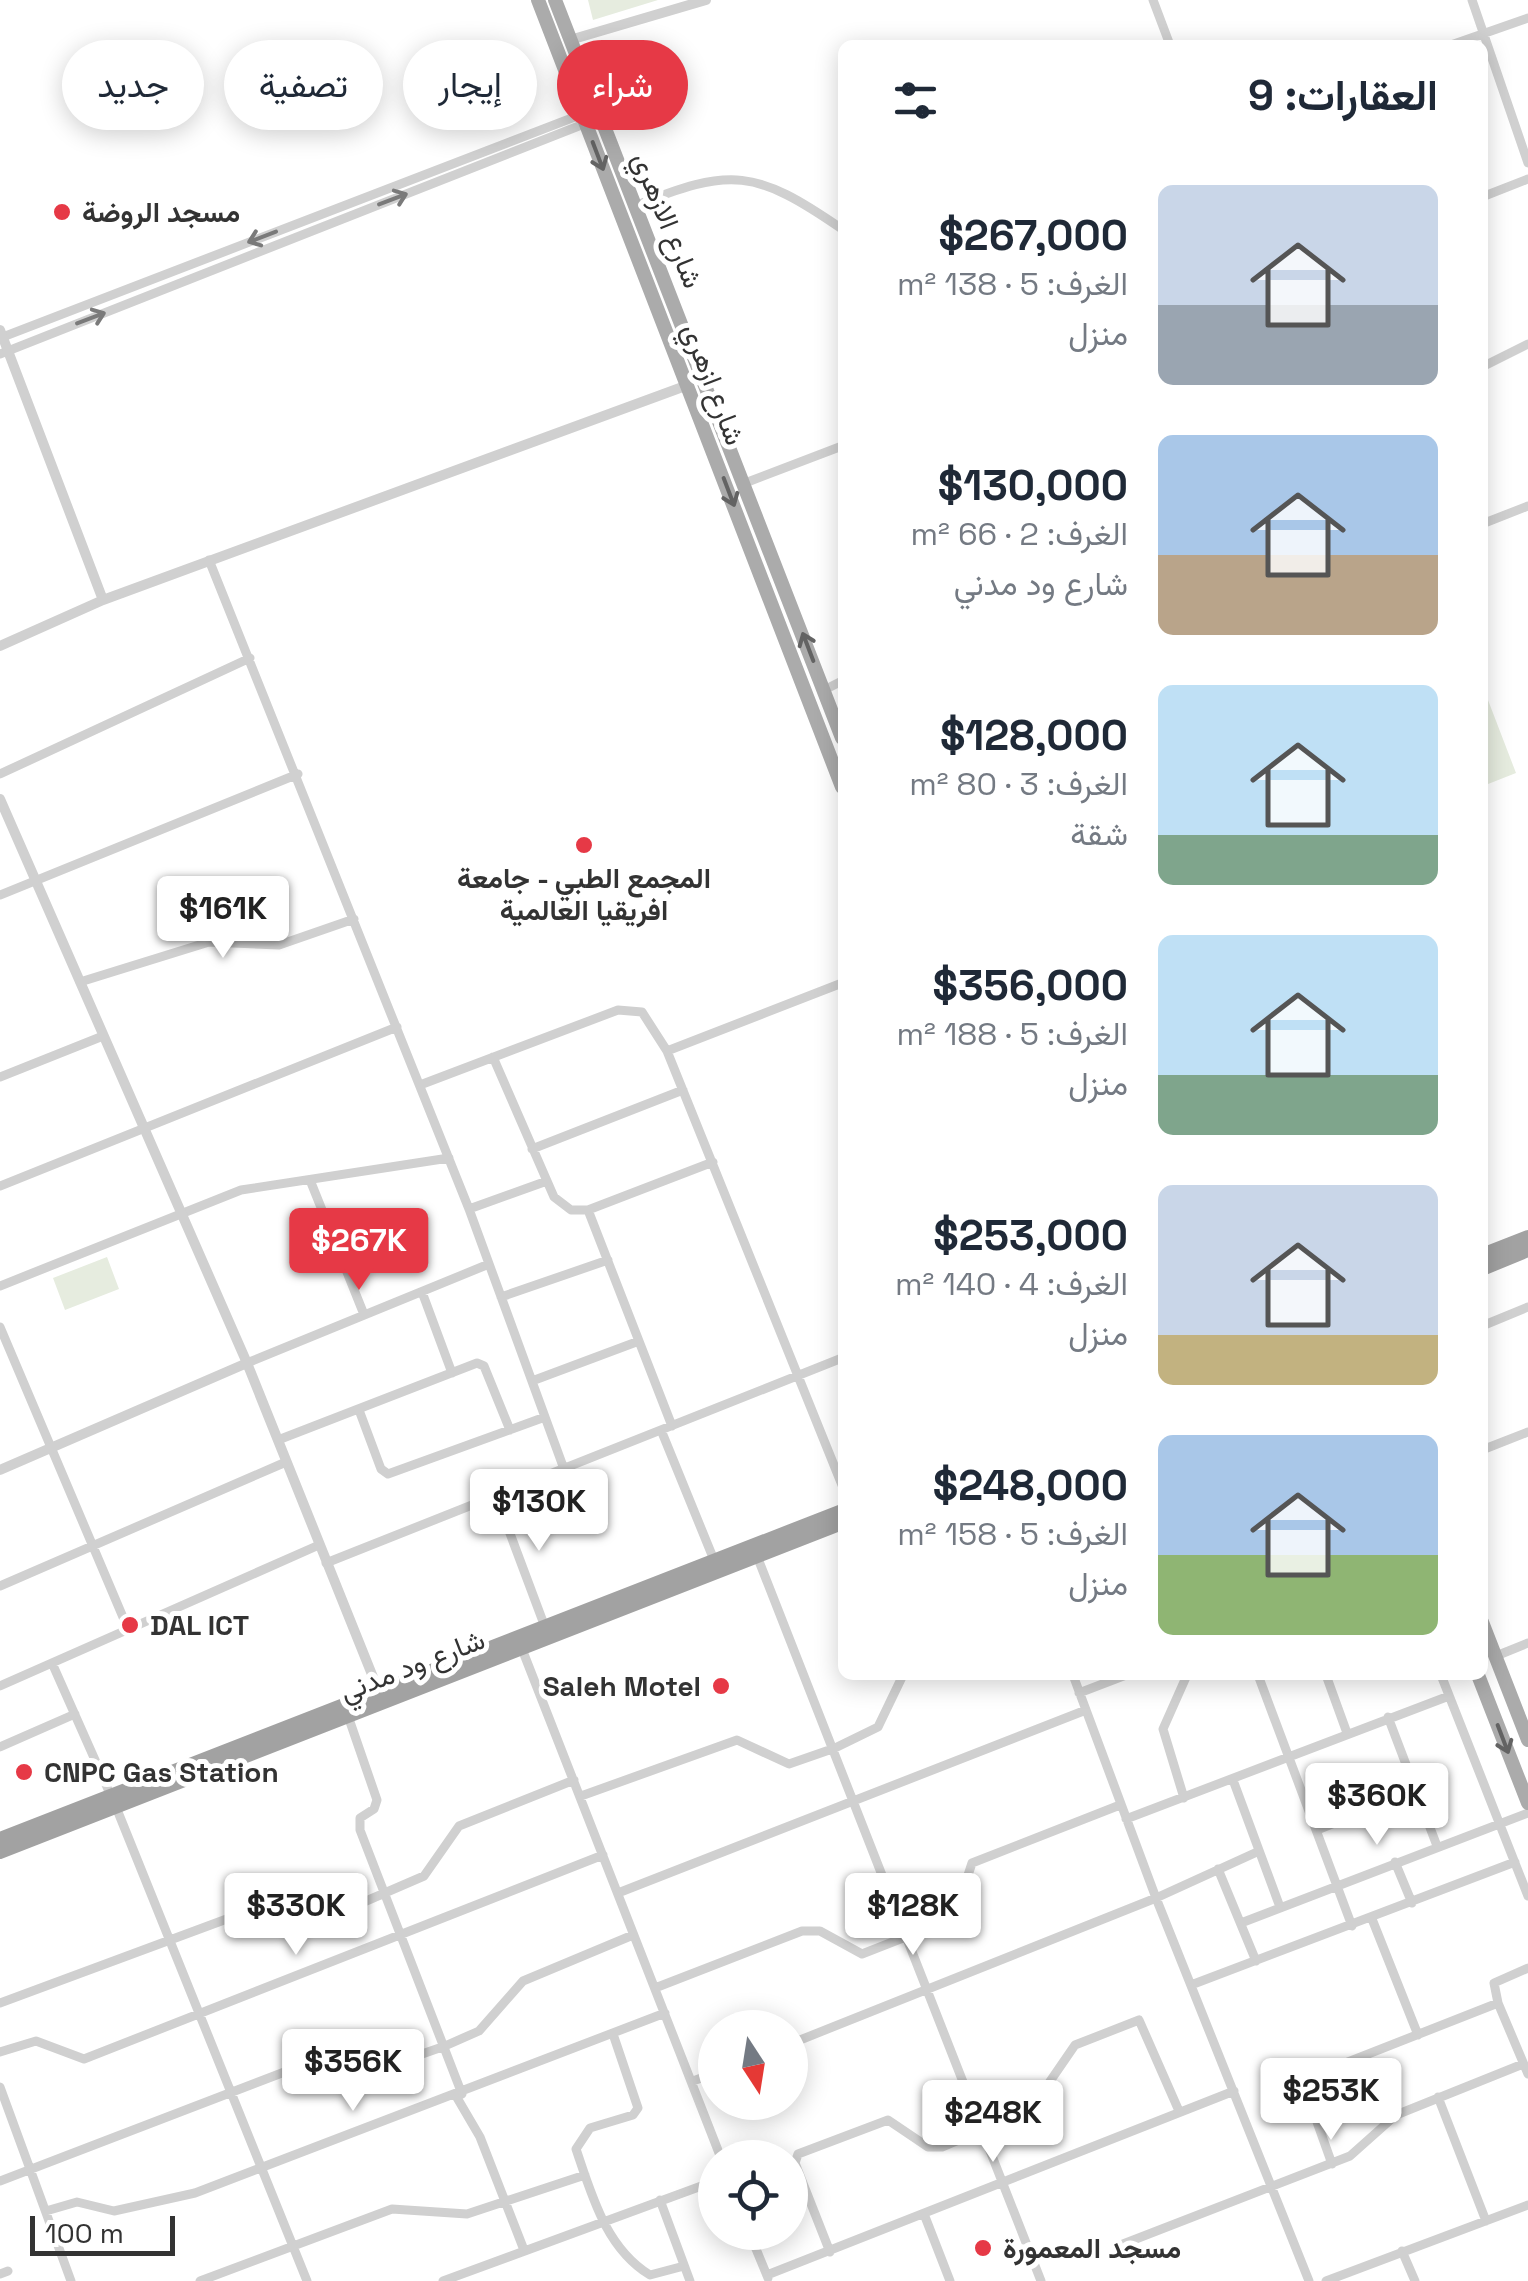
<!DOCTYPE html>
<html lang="ar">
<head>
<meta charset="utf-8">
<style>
  body { margin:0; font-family:"Space Grotesk",Vazirmatn,sans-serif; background:#f2f2f3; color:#1f2937; direction:rtl; height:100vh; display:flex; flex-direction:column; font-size:38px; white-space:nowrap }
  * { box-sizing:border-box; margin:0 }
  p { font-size:32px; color:#747a83 }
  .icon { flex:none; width:55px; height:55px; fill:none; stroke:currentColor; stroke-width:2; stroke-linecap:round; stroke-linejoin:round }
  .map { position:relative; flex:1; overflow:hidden; direction:ltr }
  .side { position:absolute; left:838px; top:40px; width:650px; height:1640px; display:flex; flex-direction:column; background:#fff; border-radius:15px; box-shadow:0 5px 25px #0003; direction:rtl }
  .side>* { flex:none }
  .top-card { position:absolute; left:30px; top:40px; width:658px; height:90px; direction:rtl; display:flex; gap:20px }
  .needle { width:65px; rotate:168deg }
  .buttons { position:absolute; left:698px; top:2010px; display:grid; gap:20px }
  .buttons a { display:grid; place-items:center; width:110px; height:110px; border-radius:50%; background:#fff; box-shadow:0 5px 25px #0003; font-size:50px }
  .scale { position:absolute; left:30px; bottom:25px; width:145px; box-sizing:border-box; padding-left:10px; border:5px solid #333; border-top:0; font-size:28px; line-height:35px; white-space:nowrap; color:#333; -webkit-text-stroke:8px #fff; paint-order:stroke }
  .price { position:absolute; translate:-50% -85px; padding:0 22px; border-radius:10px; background:#fff; color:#222; font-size:32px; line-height:65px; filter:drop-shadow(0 2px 5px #0008) }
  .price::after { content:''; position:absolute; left:50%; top:60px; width:30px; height:22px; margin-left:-15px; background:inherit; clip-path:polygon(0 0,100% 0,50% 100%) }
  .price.current { background:#e63946; color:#fff }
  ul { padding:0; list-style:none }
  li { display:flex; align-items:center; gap:30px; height:250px; padding:0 50px }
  li span { display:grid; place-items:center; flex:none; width:280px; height:200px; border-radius:15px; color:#555 }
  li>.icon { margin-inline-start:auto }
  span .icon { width:120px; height:120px; fill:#fffc; stroke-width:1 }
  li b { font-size:42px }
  h2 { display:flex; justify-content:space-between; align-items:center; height:120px; padding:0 50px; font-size:42px }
  .chip { padding:0 35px; border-radius:45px; background:#fff; box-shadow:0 5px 25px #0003; font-size:35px; line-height:90px }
  .chip.current { background:#e63946; color:#fff }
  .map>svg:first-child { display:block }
</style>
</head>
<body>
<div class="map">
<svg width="1528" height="2281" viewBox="0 0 1528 2281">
  <rect width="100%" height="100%" fill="#fff"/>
  <path fill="#e6ecdf" d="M588,0H658L593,20Z
    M1483,687L1516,773L1483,786H1482Z
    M107,1257L119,1289L65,1310L53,1278Z"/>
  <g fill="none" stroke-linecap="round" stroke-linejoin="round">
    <path stroke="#d0d0d0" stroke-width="9" d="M1153,0L1170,45
      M1472,0L1528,163
      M1451,45L1528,18
      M1482,197L1528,179
      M635,206C731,167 755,169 842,229
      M0,338L585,113
      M0,354L589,122
      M1482,367L1528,344
      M745,483L842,446
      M1482,524L1528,506
      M209,560L469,1209L564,1469
      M824,690L842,681
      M0,774L250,658
      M0,895L298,774
      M80,982L209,942L279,945L354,919
      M667,1051L842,1485
      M493,1057L554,1197L571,1210H588L713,1162
      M0,1077L103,1036
      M420,1085L618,1010L642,1012L667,1051L842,983
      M532,1149L683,1090
      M310,1180L363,1312
      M0,1186L397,1027
      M469,1209L547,1181
      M588,1210L672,1426
      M0,1286L241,1190L449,1158
      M422,1292L452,1373
      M501,1297L608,1260
      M1482,1326L1528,1307
      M0,1327L128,1629
      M247,1363L489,1264
      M532,1381L639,1341
      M359,1410L381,1469L388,1474L545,1417
      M661,1430L714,1560
      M278,1440L477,1363L484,1366L510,1430
      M1482,1450L1528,1432
      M496,1496L545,1627
      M757,1556L1041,2281
      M326,1563L842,1358
      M0,1586L286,1462
      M522,1649L721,2158
      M1496,1656L1528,1643
      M52,1663L111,1796
      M1073,1675L1156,1898L1309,2281
      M1258,1675L1352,1926
      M1326,1675L1347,1733
      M1441,1675L1528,1896
      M0,1686L319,1545
      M1079,1693L1126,1675
      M348,1716L377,1800L374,1809L360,1818V1830L462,2094
      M1388,1717L1437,1846
      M0,1747L75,1714
      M1233,1780L1280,1907
      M581,1796L737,1740L789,1764L835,1748L878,1727L903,1675
      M1184,1798L1163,1729L1187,1675
      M116,1807L307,2281
      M1126,1819L1449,1696
      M1317,1830L1416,1790
      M1395,1862L1412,1903
      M1218,1869L1256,1961
      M618,1893L1086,1710
      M1372,1919L1418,2035
      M1241,1923L1528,1813
      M1191,1985L1515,1862
      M655,1988L802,1931H820L862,1954L954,1918L972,1863L1120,1805
      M0,2003L267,1904L350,1908L424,1876L459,1826L574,1780
      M1498,2003L1494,1983L1528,1968
      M613,2034L638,2108L633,2115L590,2128L576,2149C592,2196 606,2248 650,2275L684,2266
      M790,2044L1156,1898L1257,1852
      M0,2052L36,2041L84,2059L603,1855
      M693,2081L715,2073
      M0,2087L71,2281
      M456,2096L480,2137L524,2250
      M1438,2097L1486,2221
      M1332,2164L1302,2080L1498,2003L1528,2074
      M0,2181L334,2053L405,2060L445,2046L479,2031L523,1981L633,1935
      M660,2200L690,2281
      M46,2211L77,2202L114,2211L195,2193L665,2013
      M924,2214L950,2281
      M749,2232L768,2278
      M1123,2244L1350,2156L1396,2115L1523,2064
      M1402,2251L1415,2281
      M830,2252L795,2163L798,2154L888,2120L928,2147H942L1031,2109L1075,2045L1139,2020L1179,2111
      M0,2274L8,2271
      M767,2275L1234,2091
      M200,2281L392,2209L467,2214L585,2175
      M443,2281L715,2181
      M1326,2281L1528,2205"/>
    <path stroke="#d0d0d0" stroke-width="10" d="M570,40L706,0
      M0,330L103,600
      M0,646L103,600L688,385
      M0,799L247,1363L381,1697
      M0,1470L247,1363"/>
    <path stroke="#ababab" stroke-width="14" d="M538,0L842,787
      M555,0L842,738
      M1482,1622L1528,1740
      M1478,1675L1528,1803"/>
    <path stroke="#a2a2a2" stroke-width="14" d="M1482,1255L1528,1237
      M1482,1269L1528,1250
      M0,1839L842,1511
      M0,1852L842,1523"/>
  </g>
  <defs><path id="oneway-shaft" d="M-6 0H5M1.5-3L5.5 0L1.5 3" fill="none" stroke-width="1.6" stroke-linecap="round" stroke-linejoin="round" transform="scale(2.5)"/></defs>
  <g stroke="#636363">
    <use href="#oneway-shaft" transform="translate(598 156) rotate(69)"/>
    <use href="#oneway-shaft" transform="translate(729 492) rotate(69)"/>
    <use href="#oneway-shaft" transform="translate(808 647) rotate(-111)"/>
    <use href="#oneway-shaft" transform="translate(1503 1739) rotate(69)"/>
  </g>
  <g stroke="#7a7a7a">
    <use href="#oneway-shaft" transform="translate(393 199) rotate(-21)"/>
    <use href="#oneway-shaft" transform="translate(262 237) rotate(159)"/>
    <use href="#oneway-shaft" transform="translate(91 318) rotate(-21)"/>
  </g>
  <g fill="#e63946" stroke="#fff" stroke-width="4">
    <circle cx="62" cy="212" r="10"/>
    <circle cx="584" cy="845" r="10"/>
    <circle cx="130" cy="1625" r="10"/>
    <circle cx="721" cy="1686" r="10"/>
    <circle cx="24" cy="1772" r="10"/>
    <circle cx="983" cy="2248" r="10"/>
  </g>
  <g text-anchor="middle" stroke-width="10" stroke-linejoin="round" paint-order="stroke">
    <g font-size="28" font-weight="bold" fill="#333" stroke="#fff" text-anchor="start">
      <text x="82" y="222">مسجد الروضة</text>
      <text x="584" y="888" text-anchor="middle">المجمع الطبي - جامعة<tspan x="584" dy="32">افريقيا العالمية</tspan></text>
      <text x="150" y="1635">DAL ICT</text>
      <text x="701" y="1696" text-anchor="end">Saleh Motel</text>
      <text x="44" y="1782">CNPC Gas Station</text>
      <text x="1003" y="2258">مسجد المعمورة</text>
    </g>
    <g font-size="28" fill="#333" stroke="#fff">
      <text transform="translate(668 220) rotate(68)" y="10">شارع الازهري</text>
      <text transform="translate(714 384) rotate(69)" y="10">شارع ازهري</text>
      <text transform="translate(412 1665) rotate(-21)" y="10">شارع ود مدني</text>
    </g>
  </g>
</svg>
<div class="buttons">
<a><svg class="needle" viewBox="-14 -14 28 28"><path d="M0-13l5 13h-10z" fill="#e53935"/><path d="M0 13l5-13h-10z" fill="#747a83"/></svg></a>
<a><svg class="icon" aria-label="locate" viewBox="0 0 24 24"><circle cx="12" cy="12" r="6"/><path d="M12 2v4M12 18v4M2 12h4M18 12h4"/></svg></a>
</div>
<div class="scale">100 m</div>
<b class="price" style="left:223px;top:961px">$161K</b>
<b class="price current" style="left:359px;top:1293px">$267K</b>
<b class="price" style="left:539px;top:1554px">$130K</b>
<b class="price" style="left:1377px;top:1848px">$360K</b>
<b class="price" style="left:296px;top:1958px">$330K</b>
<b class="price" style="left:913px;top:1958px">$128K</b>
<b class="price" style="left:353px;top:2114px">$356K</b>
<b class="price" style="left:1331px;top:2143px">$253K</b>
<b class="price" style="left:993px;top:2165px">$248K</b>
<div class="top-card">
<a class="chip current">شراء</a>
<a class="chip">إيجار</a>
<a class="chip">تصفية</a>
<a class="chip">جديد</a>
</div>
<section class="side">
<h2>العقارات: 9<svg class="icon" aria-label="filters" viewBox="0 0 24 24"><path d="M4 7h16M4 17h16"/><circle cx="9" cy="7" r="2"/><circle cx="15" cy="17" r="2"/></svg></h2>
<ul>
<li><span style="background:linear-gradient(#c9d6e8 60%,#9aa5b1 0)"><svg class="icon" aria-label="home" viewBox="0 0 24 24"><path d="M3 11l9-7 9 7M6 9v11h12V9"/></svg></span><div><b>$267,000</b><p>الغرف: 5 · 138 m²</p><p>منزل</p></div></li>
<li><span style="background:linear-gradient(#a9c7e8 60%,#b9a48a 0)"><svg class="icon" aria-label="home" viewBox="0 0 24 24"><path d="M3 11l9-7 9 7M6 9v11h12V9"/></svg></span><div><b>$130,000</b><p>الغرف: 2 · 66 m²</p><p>شارع ود مدني</p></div></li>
<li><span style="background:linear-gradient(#bfe0f5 75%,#7fa58c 0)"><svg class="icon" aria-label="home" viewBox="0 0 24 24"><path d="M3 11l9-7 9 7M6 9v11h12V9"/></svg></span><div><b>$128,000</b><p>الغرف: 3 · 80 m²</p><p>شقة</p></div></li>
<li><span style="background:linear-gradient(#bfe0f5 70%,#7fa58c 0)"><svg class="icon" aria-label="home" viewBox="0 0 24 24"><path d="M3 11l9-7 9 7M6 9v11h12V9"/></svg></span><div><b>$356,000</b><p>الغرف: 5 · 188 m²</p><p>منزل</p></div></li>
<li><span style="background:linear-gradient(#c9d6e8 75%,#c2b280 0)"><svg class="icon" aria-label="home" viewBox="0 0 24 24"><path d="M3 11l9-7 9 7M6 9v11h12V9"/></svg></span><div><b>$253,000</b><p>الغرف: 4 · 140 m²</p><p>منزل</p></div></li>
<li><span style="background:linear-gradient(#a9c7e8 60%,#8fb573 0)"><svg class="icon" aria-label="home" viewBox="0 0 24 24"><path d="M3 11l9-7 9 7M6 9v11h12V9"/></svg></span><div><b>$248,000</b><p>الغرف: 5 · 158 m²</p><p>منزل</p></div></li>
</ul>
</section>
</div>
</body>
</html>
